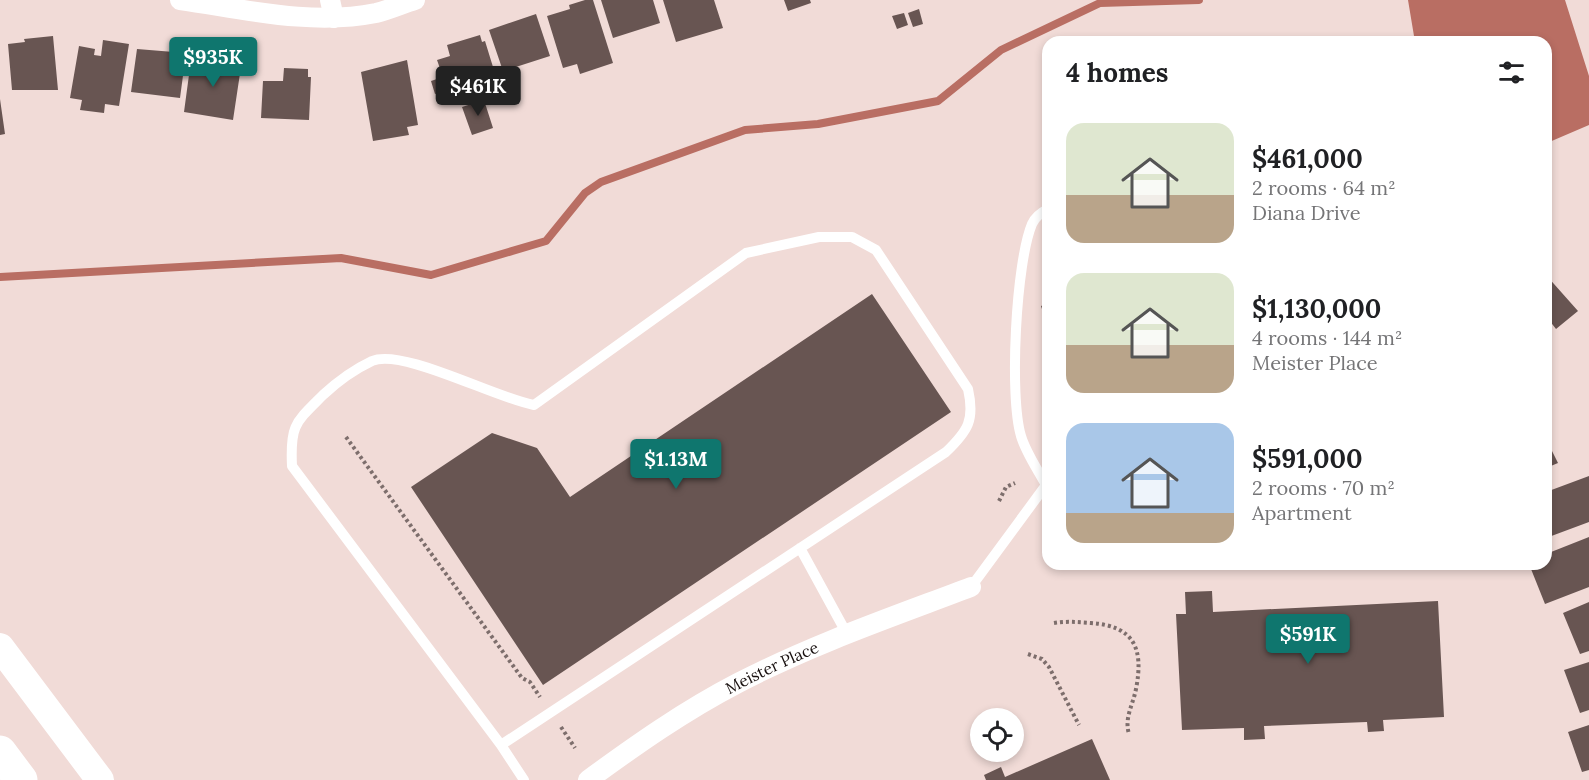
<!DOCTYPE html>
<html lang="en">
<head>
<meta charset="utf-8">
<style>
  body { margin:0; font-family:Lora,serif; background:#f2f2f2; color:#202124; height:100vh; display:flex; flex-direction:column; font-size:22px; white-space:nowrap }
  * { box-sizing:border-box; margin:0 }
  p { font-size:20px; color:#757577 }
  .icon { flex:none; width:33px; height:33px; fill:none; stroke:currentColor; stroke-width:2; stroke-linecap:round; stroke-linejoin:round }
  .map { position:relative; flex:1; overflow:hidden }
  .side { position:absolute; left:1042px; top:36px; width:510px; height:534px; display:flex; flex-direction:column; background:#fff; border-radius:18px; box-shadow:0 3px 9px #0003 }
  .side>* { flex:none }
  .fabs { position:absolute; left:970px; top:708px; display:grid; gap:12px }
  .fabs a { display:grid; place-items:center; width:54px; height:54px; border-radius:50%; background:#fff; box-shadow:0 3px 9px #0003; font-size:30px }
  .price { position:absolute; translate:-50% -51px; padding:0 14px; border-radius:6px; background:#0f766e; color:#fff; font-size:20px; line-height:39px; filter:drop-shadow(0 2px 3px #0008) }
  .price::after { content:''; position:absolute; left:50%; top:36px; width:18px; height:14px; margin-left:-9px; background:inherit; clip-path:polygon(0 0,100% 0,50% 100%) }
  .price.selected { background:#222; color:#fff }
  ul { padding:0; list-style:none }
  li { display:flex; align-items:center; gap:18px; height:150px; padding:0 24px }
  li span { display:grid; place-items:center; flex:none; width:168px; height:120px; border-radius:18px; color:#555 }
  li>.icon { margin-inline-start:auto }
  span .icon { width:72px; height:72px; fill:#fffc; stroke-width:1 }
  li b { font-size:26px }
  h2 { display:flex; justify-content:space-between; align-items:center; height:72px; padding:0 24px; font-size:26px }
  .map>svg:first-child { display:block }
</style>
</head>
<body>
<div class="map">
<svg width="1589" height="780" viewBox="0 0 1589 780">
  <rect width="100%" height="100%" fill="#f1dbd7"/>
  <path fill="#b96e63" d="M1408,0H1565L1589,76V125L1547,143L1546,42H1415Z"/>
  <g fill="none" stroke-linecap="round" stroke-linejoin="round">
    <path stroke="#b96e63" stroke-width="8" d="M0,277L341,258L431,275L546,241L585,193L601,182L745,130L818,124L938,101L1001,50L1100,3L1199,0"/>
  </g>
  <path fill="#685552" d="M585,0H593L613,63L580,74L577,64L563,68L547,16L570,9L569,5Z
    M601,0H653L660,23L613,38Z
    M663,0H714L723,28L676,42Z
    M784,0H810L811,3L788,11Z
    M919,9L923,24L913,27L908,13Z
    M904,13L908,25L897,29L892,16Z
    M536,14L550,56L503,71L489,30Z
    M480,35L482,42L485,41L497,80L449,95L448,90L435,94L431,81L443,77L437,60L450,56L447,45Z
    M53,36L58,90H12L8,44L25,42L24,39Z
    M103,40L129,44L119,106L105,104L104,113L80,110L82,100L70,98L79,46L95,49L94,55L101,56Z
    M137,49L186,53L180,98L131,92Z
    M216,56L242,60L233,120L184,112L191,60L209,64L208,70L214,71Z
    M407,60L418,125L407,127L409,135L373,141L361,72Z
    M284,68L308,69V77H311L309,120L261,118L263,81H283Z
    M0,99L5,134L0,135Z
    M484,100L493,128L472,135L462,107Z
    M1546,275L1578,311L1556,329L1549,320L1546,322Z
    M872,294L951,412L543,685L411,487L492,433L537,448L570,497Z
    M1048,303V327L1041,306Z
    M1546,439L1558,463L1546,468Z
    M1589,476V522L1546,538V492Z
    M1589,537V587L1545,604L1529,564H1546V554Z
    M1212,591L1213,612L1438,601L1444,717L1383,720L1384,731L1368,732L1367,722L1264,726L1265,739L1244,740V728L1182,730L1176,614H1186L1185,592Z
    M1589,602V651L1580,654L1563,613Z
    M1589,662V710L1580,713L1564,670Z
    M1589,725V770L1582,772L1568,732Z
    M1092,739L1110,780H986L984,775L1001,767L1005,777Z"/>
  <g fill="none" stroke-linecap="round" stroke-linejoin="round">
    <path stroke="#7d6e6c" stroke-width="4" stroke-dasharray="3 3" stroke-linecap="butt" d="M346,437L522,678L530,682L540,697
      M999,501L1006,487L1015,483
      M1054,623C1066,621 1078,622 1091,623C1134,626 1144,648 1136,689C1133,705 1124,718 1129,734
      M1028,654L1042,659L1049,667L1079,725
      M561,727L575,748"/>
    <path stroke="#fff" stroke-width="10" d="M800,548L847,634
      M971,587L1046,485C1038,470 1026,453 1021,436C1009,396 1016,262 1032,224C1035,217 1042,212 1048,209
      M501,745L946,452C968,431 975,420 968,389L876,250L852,237H819L746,253L534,405C495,398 403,348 372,361C355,369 337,382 323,395C295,423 290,425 292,466L501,745L524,780"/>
    <g stroke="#fff" stroke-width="20">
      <path d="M180,0C244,9 311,26 376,13C389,10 402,4 415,0"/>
      <path d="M330,0L334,18"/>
      <path id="s1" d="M588,780C636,745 684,711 738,683C813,644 892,617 971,587"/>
    </g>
    <path stroke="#fff" stroke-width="28" d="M0,647L100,780"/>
    <path stroke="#fff" stroke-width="33" d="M0,752L21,780"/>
  </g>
  <g text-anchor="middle" stroke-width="6" stroke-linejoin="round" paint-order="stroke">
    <g font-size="16" fill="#191110" stroke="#f1dbd7">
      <text dy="6" stroke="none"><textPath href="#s1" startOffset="216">Meister Place</textPath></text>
    </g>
  </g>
</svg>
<div class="fabs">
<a><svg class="icon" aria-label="locate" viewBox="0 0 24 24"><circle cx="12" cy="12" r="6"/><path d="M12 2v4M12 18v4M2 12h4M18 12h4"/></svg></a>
</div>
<b class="price" style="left:213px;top:88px">$935K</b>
<b class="price selected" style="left:478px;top:117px">$461K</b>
<b class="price" style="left:676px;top:490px">$1.13M</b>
<b class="price" style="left:1308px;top:665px">$591K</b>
<section class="side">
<h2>4 homes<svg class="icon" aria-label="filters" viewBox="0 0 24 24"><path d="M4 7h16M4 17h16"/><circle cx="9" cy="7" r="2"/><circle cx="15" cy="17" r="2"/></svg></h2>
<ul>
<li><span style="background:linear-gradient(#dfe7d0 60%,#b9a48a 0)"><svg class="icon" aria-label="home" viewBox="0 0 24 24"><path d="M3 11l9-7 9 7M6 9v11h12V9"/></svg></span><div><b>$461,000</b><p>2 rooms · 64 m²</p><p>Diana Drive</p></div></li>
<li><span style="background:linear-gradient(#dfe7d0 60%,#b9a48a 0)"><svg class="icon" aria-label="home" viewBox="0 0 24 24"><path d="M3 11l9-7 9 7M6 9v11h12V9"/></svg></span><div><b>$1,130,000</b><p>4 rooms · 144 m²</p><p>Meister Place</p></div></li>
<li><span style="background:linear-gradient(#a9c7e8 75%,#b9a48a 0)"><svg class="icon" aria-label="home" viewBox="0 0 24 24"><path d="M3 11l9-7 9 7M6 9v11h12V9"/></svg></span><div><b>$591,000</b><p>2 rooms · 70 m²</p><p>Apartment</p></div></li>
</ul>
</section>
</div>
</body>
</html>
